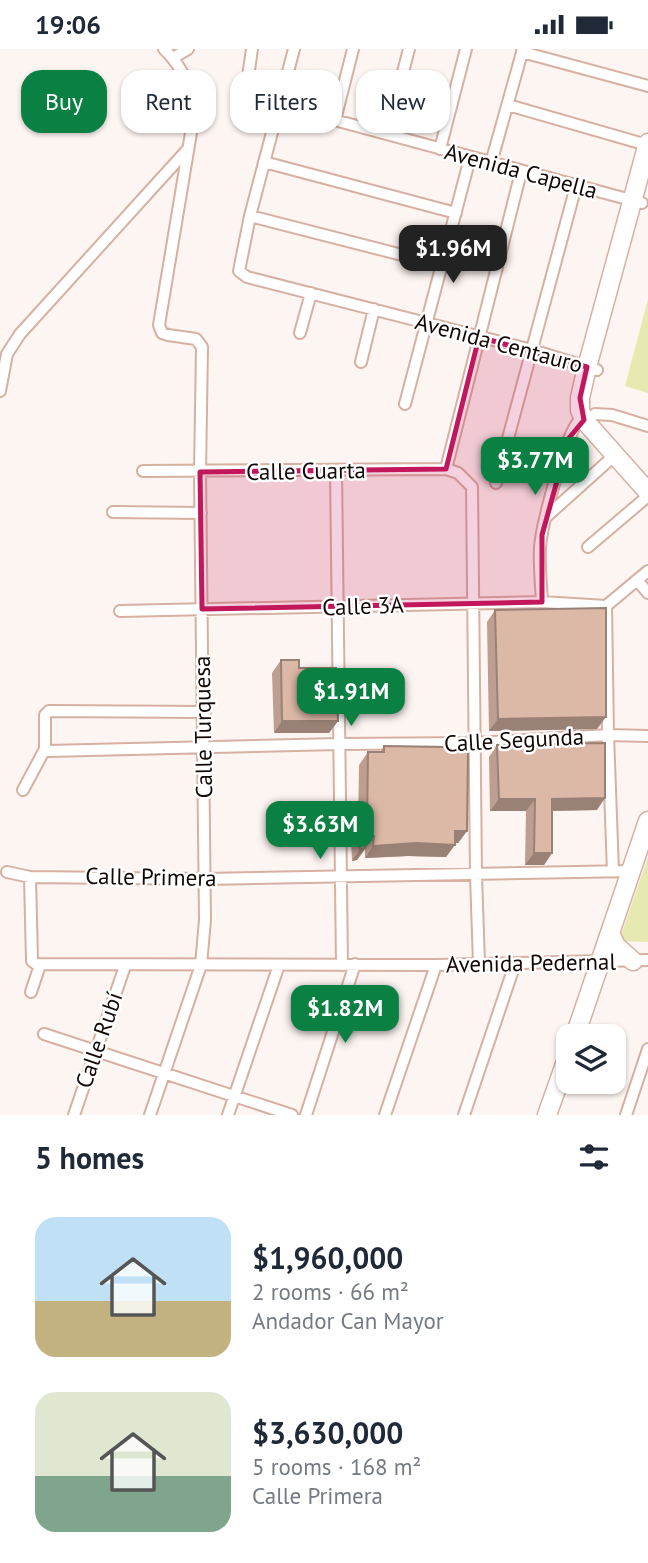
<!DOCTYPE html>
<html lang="en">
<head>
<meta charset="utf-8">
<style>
  body { margin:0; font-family:"PT Sans",sans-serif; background:#f6f6f7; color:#1f2937; height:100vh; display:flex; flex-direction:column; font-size:26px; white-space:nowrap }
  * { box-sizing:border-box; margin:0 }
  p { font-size:23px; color:#747a83 }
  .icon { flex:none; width:38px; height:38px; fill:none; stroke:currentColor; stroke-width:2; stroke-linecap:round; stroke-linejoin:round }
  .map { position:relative; height:1066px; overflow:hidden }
  .details { display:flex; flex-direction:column; background:#fff; flex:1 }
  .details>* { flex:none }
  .top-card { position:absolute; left:21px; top:21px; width:607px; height:63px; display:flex; gap:14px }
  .buttons { position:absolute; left:556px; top:975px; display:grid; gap:14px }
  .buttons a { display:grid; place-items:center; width:70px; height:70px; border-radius:14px; background:#fff; box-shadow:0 2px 5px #0004; font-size:35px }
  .price { position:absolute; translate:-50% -60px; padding:0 16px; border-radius:14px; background:#0b8043; color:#fff; font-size:23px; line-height:46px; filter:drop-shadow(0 2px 4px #0008) }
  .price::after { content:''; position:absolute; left:50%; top:42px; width:21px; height:16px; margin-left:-10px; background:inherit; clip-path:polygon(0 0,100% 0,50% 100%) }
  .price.selected { background:#222; color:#fff }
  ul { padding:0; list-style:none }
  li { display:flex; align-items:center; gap:21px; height:175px; padding:0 35px }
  li span { display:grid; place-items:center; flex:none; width:196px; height:140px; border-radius:21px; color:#555 }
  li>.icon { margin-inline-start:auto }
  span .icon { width:84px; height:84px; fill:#fffc; stroke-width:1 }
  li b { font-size:30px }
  h2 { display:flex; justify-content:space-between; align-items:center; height:84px; padding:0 35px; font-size:30px }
  .tag { padding:0 24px; border-radius:21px; background:#fff; box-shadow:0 2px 5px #0004; font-size:24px; line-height:63px }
  .tag.selected { background:#0b8043; color:#fff }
  .status { display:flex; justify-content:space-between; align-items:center; height:49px; padding:0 35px; background:#fff; direction:ltr }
  .status svg { height:19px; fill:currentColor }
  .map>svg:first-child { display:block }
</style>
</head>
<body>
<div class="status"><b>19:06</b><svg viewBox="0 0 49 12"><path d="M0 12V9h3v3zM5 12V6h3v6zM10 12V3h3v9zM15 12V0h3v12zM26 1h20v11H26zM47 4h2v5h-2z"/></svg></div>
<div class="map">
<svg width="648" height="1066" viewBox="0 0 648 1066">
  <rect width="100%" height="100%" fill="#fdf5f2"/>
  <path fill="#e6eab1" d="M648,250V344L625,337Z
    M648,808V893L619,892Z"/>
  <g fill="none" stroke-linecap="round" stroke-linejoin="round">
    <g stroke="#d6b0a2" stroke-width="14">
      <path id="minor" d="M294,0L250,167L239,222L247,228L532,301L597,321
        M522,3L648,37
        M173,9L188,0
        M248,28L252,0
        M279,56L642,154
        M508,56L647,96
        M335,71L353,0
        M387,85L409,0
        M440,100L466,0
        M264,113L456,164
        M491,114L523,0
        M250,167L441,216
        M300,284L311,244
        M361,313L374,260
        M0,342L7,305L20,285L187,101
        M405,355L470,109
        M595,365L612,366L648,377
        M446,420L521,123
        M143,422L446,420L458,424L472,438L476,826L479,915
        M336,422L342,916
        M496,434L576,137
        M113,463L201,464
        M547,467L615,406
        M588,498L648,447
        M637,531L648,544
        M542,553C541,535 539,516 540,498C542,474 564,391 578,373L584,371
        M606,557L608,686L613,823
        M606,557L648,522
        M120,562L542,553L606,557
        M45,700L48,702L339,695L475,694L608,686L648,687
        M23,741L45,700V666L49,662L205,663
        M7,823L30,828L205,830L631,822
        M30,828L32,912L36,915L436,916L648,911
        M31,943L40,916
        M44,985L292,1066
        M74,1066L125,917
        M150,1066L201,916L205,871L200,423L202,298L196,290L168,286L162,284L159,276L194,66C192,40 183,18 164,0
        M228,1066L279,916
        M306,1066L355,915
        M385,1066L436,916
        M464,1066L515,915
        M626,1066L648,1000"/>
    </g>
    <g stroke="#d6b0a2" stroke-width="21">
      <path id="primary" d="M648,94L587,318L580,349V361L584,371L648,443
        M610,884L616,897L633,912
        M575,987L648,772
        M547,1066L569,1004"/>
    </g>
    <use href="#minor" stroke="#fff" stroke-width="10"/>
    <use href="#primary" stroke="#fff" stroke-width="18"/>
  </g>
  <path fill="#bd9e90" d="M495,561L597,680L489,682L487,573Z
    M281,611L299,619L338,672L329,684H274L272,624Z
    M497,696L597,761L552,762V804L544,816H525L526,762H490L489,708Z
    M384,697L448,703L467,782L458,794H455L446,808L408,807L365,809V800L357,811L352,812L351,790L358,780L359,716L368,703H380Z"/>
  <path fill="#9a8175" d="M606,668L597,680L489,682L498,670Z
    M282,672H338L329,684H274Z
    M605,749L597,761L544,762L552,750Z
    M499,750H535L526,762H490Z
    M455,782H467L458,794H446Z
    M374,787L357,811L352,812L360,800L366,788Z
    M416,794L455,796L446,808L408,807L365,809L373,797Z
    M534,804H552L544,816H525Z"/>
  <path fill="#dcb8a7" stroke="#9a8175" stroke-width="2" d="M606,559V668L498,670L495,561Z
    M281,611H299V619H336L338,672H282Z
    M605,694V749L552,750V804H534L535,750H499L497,696Z
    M384,697L448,698V703H468L467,782H455V796L416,794L373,797L374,787L366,788L365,799L360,800V778L367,777L368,703H384Z"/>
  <path fill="#c2185b" fill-opacity="0.2" stroke="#c2185b" stroke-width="5" stroke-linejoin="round" d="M479,288L587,318L580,349L584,371L569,389L542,486V553L202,560L200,423L446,420Z"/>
  <g text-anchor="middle" stroke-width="5" stroke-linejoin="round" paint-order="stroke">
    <g font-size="23" fill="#140805" stroke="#fff">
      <text transform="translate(521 122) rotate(15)" y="8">Avenida Capella</text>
      <text transform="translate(499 294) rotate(15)" y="8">Avenida Centauro</text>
      <text transform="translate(306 422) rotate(-1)" y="8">Calle Cuarta</text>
      <text transform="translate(363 557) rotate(-2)" y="8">Calle 3A</text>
      <text transform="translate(203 678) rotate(-91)" y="8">Calle Turquesa</text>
      <text transform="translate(514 691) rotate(-3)" y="8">Calle Segunda</text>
      <text transform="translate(151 828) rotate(1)" y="8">Calle Primera</text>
      <text transform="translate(531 914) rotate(-1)" y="8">Avenida Pedernal</text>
      <text transform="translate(99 991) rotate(-71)" y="8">Calle Rubí</text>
    </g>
  </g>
</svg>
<div class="buttons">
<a><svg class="icon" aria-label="layers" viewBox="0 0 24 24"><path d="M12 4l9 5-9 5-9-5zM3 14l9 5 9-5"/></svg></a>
</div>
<b class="price selected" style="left:453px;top:236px">$1.96M</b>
<b class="price" style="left:535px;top:448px">$3.77M</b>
<b class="price" style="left:351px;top:679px">$1.91M</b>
<b class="price" style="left:320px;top:812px">$3.63M</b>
<b class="price" style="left:345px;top:996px">$1.82M</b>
<div class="top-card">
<a class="tag selected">Buy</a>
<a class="tag">Rent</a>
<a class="tag">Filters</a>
<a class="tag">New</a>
</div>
</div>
<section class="details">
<h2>5 homes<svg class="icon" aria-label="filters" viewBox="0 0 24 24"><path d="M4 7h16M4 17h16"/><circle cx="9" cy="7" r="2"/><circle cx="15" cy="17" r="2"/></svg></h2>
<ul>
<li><span style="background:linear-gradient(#bfe0f5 60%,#c2b280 0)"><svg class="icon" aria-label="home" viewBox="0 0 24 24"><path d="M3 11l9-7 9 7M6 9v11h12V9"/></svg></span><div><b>$1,960,000</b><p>2 rooms · 66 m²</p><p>Andador Can Mayor</p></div></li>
<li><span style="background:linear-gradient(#dfe7d0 60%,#7fa58c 0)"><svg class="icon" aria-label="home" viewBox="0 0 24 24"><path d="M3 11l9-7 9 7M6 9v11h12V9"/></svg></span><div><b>$3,630,000</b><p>5 rooms · 168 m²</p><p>Calle Primera</p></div></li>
</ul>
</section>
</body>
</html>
